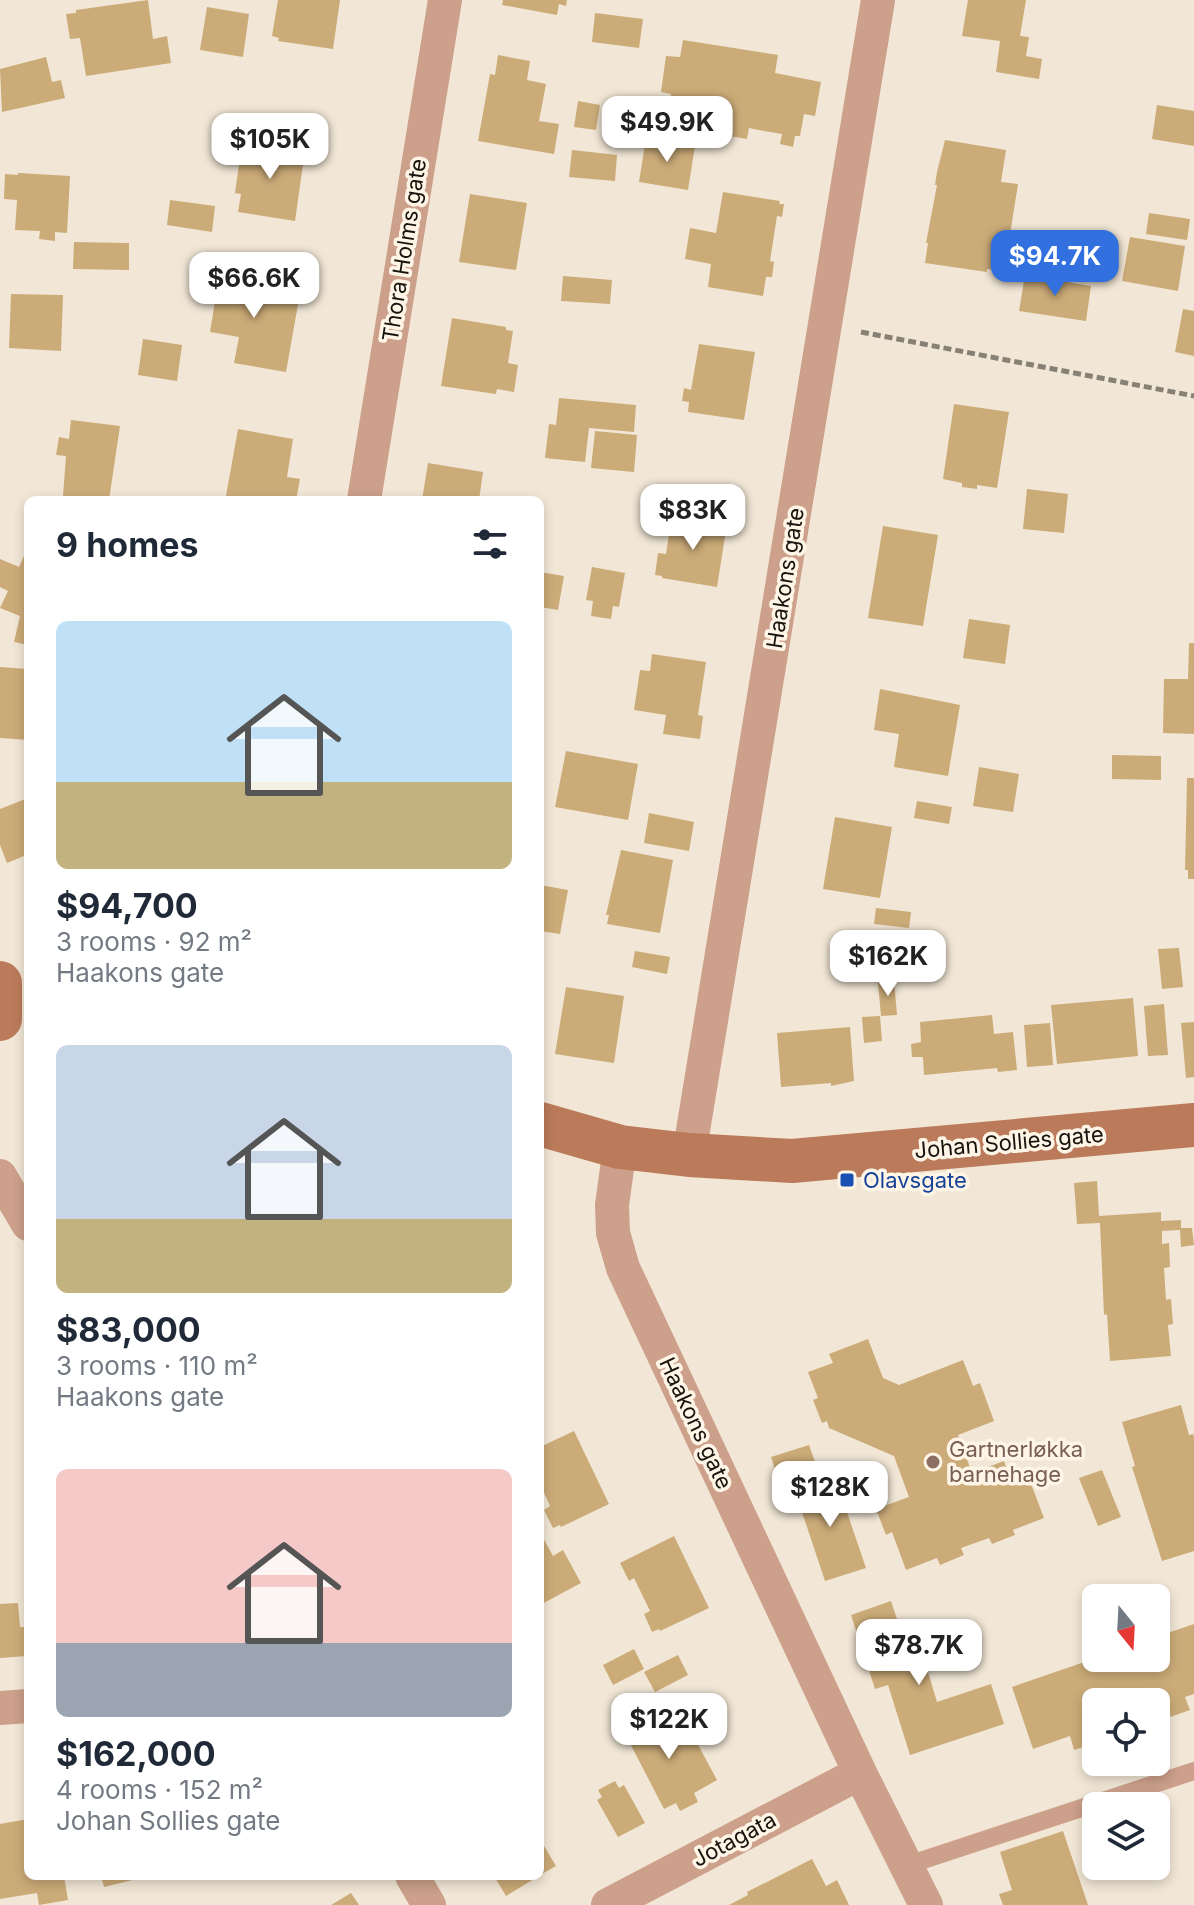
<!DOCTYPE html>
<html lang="en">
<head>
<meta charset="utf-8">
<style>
  body { margin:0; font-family:Inter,sans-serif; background:#f6f6f7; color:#1f2937; height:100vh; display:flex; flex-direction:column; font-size:30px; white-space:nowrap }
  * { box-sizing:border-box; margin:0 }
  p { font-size:26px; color:#747a83 }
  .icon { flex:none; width:44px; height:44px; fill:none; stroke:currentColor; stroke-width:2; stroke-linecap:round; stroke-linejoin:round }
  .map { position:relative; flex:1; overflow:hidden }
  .side { position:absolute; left:24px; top:496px; width:520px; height:1384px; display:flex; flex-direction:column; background:#fff; border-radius:12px; box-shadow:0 4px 12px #0003 }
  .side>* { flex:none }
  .needle { width:52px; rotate:162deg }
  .tools { position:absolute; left:1082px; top:1584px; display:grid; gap:16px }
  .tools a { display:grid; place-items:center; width:88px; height:88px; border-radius:12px; background:#fff; box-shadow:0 4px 12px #0003; font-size:40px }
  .price { position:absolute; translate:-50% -68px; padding:0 18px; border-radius:16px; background:#fff; color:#222; font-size:26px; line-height:52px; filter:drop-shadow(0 2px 4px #0008) }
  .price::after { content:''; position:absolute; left:50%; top:48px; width:24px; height:18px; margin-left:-12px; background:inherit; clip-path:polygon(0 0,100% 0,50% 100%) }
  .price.active { background:#3170de; color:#fff }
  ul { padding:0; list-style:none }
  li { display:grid; align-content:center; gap:16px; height:424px; padding:0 32px }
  li span { display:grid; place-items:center; height:248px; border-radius:12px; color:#555 }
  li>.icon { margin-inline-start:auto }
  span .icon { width:144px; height:144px; fill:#fffc; stroke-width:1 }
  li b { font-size:34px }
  h2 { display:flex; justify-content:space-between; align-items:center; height:96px; padding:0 32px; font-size:34px }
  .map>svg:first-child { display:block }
</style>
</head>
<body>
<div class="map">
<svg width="1194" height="1905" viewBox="0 0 1194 1905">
  <rect width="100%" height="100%" fill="#f2e7d6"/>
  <path fill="#cbab78" d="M148,0L153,39L167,36L171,63L86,76L80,38L70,39L66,14L76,13V10Z
    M278,0H340L333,49L278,41L279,38L272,36Z
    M503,0H567L566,6L559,4L557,15L502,5Z
    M968,0H1026L1020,36L1029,37L1026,56L1042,59L1039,79L996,72L1000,41L962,36Z
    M207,7L249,14L243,57L200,50Z
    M595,13L643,19L639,48L592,42Z
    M683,40L778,55L775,73L821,82L815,116L804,114L800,136H795L793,147L780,144L782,134L764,131L749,128L747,139L729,136L716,134L718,123L685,118L683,128L672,126L673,116L667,115L671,94L661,92L666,56L680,57Z
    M498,55L530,61L527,80L546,84L539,121L559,124L554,154L478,141L490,74L495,75Z
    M46,57L52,82L61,80L65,98L2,112L0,69Z
    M578,101L600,105L596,130L574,127Z
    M1157,105L1194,111V146L1152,139Z
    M646,138L695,146L688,190L639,182Z
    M945,140L1006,150L1001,182L1018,184L1004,272L987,269V272L925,263L928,243H926L937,185H935L937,172Z
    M249,142L305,150L295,221L238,212L241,194L235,193L239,164H245Z
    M572,150L617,155L615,181L569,177Z
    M18,173L70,176L67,233L55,232V241L39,239L40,231L15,230L17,200L4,199L5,174L18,175Z
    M723,192L780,201L779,204H784L782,217L777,216L770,261L774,262L772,277H766L763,296L708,287L711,264L685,259L690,228L716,233Z
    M470,194L527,203L516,270L459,262Z
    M170,200L215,206L212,232L167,225Z
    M1149,213L1190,219L1187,240L1146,234Z
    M1130,237L1185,246L1178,291L1122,281Z
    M74,242L129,243V270L73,269Z
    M221,265L254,271L250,291L299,299L286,372L234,363L239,337L210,332Z
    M1025,275L1091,286L1086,321L1019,311Z
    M563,276L612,280L610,304L561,301Z
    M11,294L63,295L61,351L9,348Z
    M1183,309L1194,311V356L1175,352Z
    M452,318L506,327V330L513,331L508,363L518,365L514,392L497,389L496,394L441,386Z
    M143,339L182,345L177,381L138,375Z
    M699,344L755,352L744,420L688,412L689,402L682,401L684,388L691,390Z
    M559,398L636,405L634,432L589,428L585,462L545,458L549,424L556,425Z
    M954,404L1009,412L997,488L977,485V489L962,487V483L943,479Z
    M71,420L120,426L109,500L63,496L66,456L56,455L59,437L69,439Z
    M238,429L293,439L287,477L300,479L296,500H243L226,496Z
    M595,431L637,435L634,472L591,468Z
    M428,463L483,472L479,500H422Z
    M1027,489L1068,494L1064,533L1023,529Z
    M672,515L727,524L717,587L662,578V576L655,575L658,553L666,554Z
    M883,526L938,535L923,626L868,618Z
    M28,547V645L14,642L20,616L0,608L8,591L0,587V559L19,567Z
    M592,567L625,573L619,607L613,606L611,619L591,616L593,601L586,600Z
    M540,572L564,576L558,610L540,607Z
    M969,619L1010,625L1005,664L963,658Z
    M1189,643H1194V734L1163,733L1164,679H1188Z
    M652,654L706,662L698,715L703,716L700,739L663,734L666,715L634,710L640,670L650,671Z
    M0,667L28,669V740L0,738Z
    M880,689L960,705L948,776L894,767L899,734L874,730Z
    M566,751L638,764L628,820L555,807Z
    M1112,755L1161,756V780L1112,779Z
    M979,767L1019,774L1013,812L973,806Z
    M1187,778H1194V879H1188V870H1185Z
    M28,798V865L24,856L7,863L0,845V809Z
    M917,801L952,807L949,824L914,818Z
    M649,813L694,822L689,851L644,843Z
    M835,817L892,827L880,898L823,889Z
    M621,850L673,860L660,933L607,924L609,915H606Z
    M540,885L568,890L560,934L540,931Z
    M876,908L911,912L909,928L874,924Z
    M1179,948L1183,987L1162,989L1158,949Z
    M635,951L670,957L667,974L632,967Z
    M895,951L898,977L874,980L872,953Z
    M894,980L897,1015L881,1016L878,982Z
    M566,987L624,996L614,1063L555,1054Z
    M1133,998L1138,1056L1057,1064L1051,1005Z
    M1164,1004L1168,1055L1148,1056L1144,1006Z
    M992,1015L994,1034L1013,1032L1017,1070L998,1072L997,1068L924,1075L923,1057H912L911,1044L921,1042L920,1022Z
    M880,1016L882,1041L864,1043L862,1017Z
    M1194,1022V1077L1186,1078L1181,1023Z
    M1050,1023L1053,1065L1027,1067L1024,1025Z
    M850,1027L854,1081L831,1086V1083L781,1087L777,1033Z
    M1097,1181L1099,1216L1161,1212V1221L1181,1220V1228H1192L1194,1245L1181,1247L1180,1230L1162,1231V1244L1169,1243L1170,1267L1164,1268L1166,1300L1171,1299L1173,1324L1168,1325L1171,1356L1110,1361L1107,1314L1104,1315L1100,1223L1077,1224L1074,1183Z
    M868,1339L883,1378L899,1385L963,1360L973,1386L980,1383L994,1421L958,1435L972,1473L1004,1461L1009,1475L1018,1471L1023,1485L1030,1481L1044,1518L1013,1530L1015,1535L992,1544L989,1538L961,1548L964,1555L940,1565L937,1558L906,1570L892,1532L886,1535L876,1509L909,1497L894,1456L829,1428L827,1421L822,1423L813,1400L818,1398L808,1372L833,1363L829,1354Z
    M1181,1405L1189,1435L1193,1434L1194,1437V1551L1162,1561L1132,1467L1135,1466L1122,1422Z
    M574,1431L609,1504L561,1527L560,1525L553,1528L544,1510L550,1506L540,1484V1447Z
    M809,1445L819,1473L780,1485L771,1457Z
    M1102,1470L1121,1517L1098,1526L1079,1478Z
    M835,1477L866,1568L825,1581L795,1491Z
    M540,1532L553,1556L563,1550L581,1583L540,1605Z
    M674,1536L709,1608L660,1631L659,1629L652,1632L644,1614L650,1611L634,1578L629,1581L620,1563Z
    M891,1601L915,1673L927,1669L937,1702L991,1684L1004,1724L910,1755L888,1685L875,1689L851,1615Z
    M18,1603L20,1627H25L27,1656L0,1658V1604Z
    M1194,1624V1694L1185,1697L1190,1710L1167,1718L1162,1705L1156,1707V1702H1096V1728L1093,1729L1096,1743L1074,1750L1070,1736L1033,1749L1012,1687L1096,1658H1156V1637Z
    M634,1649L644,1669L613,1685L603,1665Z
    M678,1655L688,1675L655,1692L644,1672Z
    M653,1709L668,1737L688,1726L717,1780L694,1793L698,1802L680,1811L676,1803L664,1809L621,1726Z
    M615,1781L619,1788L624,1785L645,1823L618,1837L597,1800L602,1797L598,1790Z
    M28,1819V1876H64L68,1900L39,1905L37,1893L0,1899V1824Z
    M1063,1831L1088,1905H1003L999,1894L1012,1890L1000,1852Z
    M540,1839L556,1866L540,1875Z
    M812,1859L826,1886L837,1880L849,1905H729L748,1895L747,1892Z
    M101,1876H145V1877L104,1887Z
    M494,1876H539L506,1896Z
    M351,1893L359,1905H331Z"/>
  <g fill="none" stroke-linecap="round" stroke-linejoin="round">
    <path stroke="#878074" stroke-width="5" stroke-dasharray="8 4" stroke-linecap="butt" d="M861,332L1194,396"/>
    <path stroke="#cca08a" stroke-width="18" d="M908,1865L1194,1771"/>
    <path stroke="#cca08a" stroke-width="34" d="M364,500L445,0
      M620,1147L612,1205L613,1233L623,1268L860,1773L926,1905
      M689,1155L878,0
      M0,1176L28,1224
      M0,1708L28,1706
      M412,1876L429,1905
      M608,1905L860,1773"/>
    <path stroke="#bb7b5a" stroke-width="44" d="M0,983V1019
      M540,1124L620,1147L689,1155L792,1161L1194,1125"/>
  </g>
  <rect fill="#1a4fb4" stroke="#fef5e7" stroke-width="3" x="839" y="1172" width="16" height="16" rx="4"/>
  <circle fill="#8d6e63" stroke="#fef5e7" stroke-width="3" cx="933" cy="1462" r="8"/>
  <g text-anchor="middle" stroke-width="7" stroke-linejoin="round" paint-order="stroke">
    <g font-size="22" fill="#17130d" stroke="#fef5e7">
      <text transform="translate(404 250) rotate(-81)" y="8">Thora Holms gate</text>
      <text transform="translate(785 578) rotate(-81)" y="8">Haakons gate</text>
      <text transform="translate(1009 1142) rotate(-5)" y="8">Johan Sollies gate</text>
      <text transform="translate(696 1423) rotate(65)" y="8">Haakons gate</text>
      <text transform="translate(734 1839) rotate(-28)" y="8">Jotagata</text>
    </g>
    <g font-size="22" fill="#164399" stroke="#fef5e7" text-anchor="start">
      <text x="863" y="1188">Olavsgate</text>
    </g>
    <g font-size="22" fill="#785e54" stroke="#fef5e7" text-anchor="start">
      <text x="949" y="1457">Gartnerløkka<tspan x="949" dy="25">barnehage</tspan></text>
    </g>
  </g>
</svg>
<div class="tools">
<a><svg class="needle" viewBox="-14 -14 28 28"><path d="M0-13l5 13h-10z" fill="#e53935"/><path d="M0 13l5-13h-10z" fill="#747a83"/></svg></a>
<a><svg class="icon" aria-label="locate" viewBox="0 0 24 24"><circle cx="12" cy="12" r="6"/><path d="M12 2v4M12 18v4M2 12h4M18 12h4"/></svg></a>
<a><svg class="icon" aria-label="layers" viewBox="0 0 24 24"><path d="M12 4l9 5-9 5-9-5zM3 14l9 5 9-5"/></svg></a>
</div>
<b class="price" style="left:667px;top:164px">$49.9K</b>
<b class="price" style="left:270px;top:181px">$105K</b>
<b class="price active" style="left:1055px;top:298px">$94.7K</b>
<b class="price" style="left:254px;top:320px">$66.6K</b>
<b class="price" style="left:693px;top:552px">$83K</b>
<b class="price" style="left:888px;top:998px">$162K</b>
<b class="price" style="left:830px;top:1529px">$128K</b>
<b class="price" style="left:919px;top:1687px">$78.7K</b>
<b class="price" style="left:669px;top:1761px">$122K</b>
<section class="side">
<h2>9 homes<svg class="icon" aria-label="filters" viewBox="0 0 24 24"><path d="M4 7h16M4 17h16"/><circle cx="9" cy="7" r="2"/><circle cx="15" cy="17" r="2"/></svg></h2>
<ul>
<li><span style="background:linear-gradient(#bfe0f5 65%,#c2b280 0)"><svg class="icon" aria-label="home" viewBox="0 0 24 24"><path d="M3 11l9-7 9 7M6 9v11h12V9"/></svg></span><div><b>$94,700</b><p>3 rooms · 92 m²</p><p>Haakons gate</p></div></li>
<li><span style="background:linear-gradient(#c9d6e8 70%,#c2b280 0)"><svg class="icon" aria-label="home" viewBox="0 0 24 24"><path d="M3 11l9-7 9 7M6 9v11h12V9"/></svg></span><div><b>$83,000</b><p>3 rooms · 110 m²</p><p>Haakons gate</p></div></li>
<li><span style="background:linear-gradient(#f6c9c9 70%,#9aa5b1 0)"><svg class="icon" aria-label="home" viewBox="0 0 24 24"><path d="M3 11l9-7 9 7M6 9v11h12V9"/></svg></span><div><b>$162,000</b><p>4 rooms · 152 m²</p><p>Johan Sollies gate</p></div></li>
</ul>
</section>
</div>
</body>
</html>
